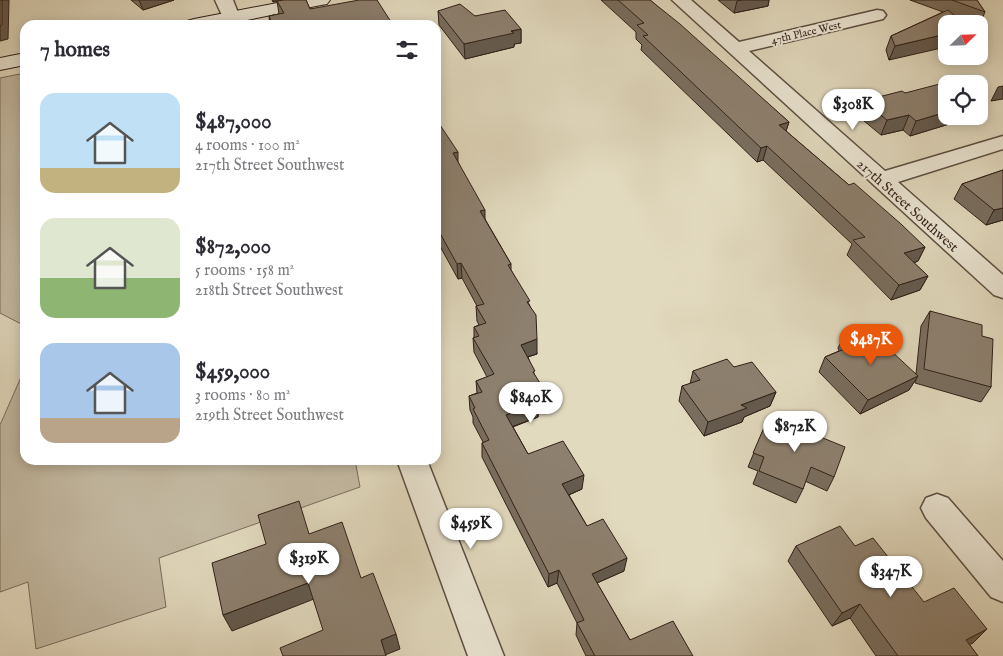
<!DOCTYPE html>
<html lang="en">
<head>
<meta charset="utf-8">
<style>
  body { margin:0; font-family:"IM FELL English",serif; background:#f7f7f7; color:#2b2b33; height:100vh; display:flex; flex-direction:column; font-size:19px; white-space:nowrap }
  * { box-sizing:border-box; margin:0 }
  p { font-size:16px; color:#7c7c81 }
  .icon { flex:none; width:28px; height:28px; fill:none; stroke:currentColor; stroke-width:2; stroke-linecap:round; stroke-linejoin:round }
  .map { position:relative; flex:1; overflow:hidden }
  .side { position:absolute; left:20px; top:20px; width:421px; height:445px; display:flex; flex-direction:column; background:#fff; border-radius:15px; box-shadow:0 2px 12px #0003 }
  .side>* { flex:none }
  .needle { width:32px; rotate:67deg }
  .tools { position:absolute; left:938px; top:15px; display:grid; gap:10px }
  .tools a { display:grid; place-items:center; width:50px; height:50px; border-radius:10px; background:#fff; box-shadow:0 2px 12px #0003; font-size:25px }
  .price { position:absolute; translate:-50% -42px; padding:0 11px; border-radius:18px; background:#fff; color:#222; font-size:16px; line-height:32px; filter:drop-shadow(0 1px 2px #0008) }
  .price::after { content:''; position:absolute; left:50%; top:30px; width:15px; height:11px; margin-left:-8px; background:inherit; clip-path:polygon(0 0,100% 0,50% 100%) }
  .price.active { background:#ea580c; color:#fff }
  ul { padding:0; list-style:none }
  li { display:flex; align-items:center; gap:15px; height:125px; padding:0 20px }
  li span { display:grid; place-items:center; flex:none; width:140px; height:100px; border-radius:15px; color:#555 }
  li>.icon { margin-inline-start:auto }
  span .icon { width:60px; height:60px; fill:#fffc; stroke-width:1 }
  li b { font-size:21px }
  h2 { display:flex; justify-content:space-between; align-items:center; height:60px; padding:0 20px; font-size:21px }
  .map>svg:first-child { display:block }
</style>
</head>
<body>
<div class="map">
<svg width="1003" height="656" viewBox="0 0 1003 656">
  <rect width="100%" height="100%" fill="#e2dabf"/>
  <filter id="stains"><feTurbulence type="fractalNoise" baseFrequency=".004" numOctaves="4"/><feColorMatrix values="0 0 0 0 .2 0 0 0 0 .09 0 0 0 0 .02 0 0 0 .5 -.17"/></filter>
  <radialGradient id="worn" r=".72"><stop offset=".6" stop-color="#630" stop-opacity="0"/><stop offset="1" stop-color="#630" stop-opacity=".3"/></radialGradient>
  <path fill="#c4baa3" stroke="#7a6c5e" d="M25,73V326L0,313V78Z
    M25,368V460H355L360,487L159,558L166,607L36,649L28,582L0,592V425Z"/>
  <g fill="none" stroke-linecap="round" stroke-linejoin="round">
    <g stroke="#5c4e42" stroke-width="3">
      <path id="minor" d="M215,0H233L240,18L237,22L231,23L225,22Z
        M672,0H691L739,42L877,10L883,11L886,15L883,19L749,51L885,171L1003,136V149L898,182L1003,275V298L994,295Z
        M397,460H427L504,656H468Z
        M937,494L948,498L1003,561V602L991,597L926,518L921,508L926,498Z"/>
    </g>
    <g stroke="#301f18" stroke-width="2">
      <path id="secondary" d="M293,0H330L327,4L321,5L222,25H185L187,21L194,19Z
        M25,53V65L0,70V58Z"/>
    </g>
    <use href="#minor" fill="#ece7d5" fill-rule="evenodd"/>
    <use href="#secondary" fill="#ece7d5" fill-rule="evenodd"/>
  </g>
  <path fill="#796e5f" stroke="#301f18" d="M131,0H174L143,10Z
    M272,0H306L310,9L393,25H270L269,16L279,14L277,1L273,2Z
    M601,0H650L789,122L786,131L849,185L925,247L918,261L914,263L928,276L920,290L891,300L847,255L852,244L763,160L757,162L641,50L642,45L636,39V32Z
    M718,0H769L768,6L734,13Z
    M910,0H977L985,12L979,26V24H973L958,18L889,60L886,50L891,36L943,12Z
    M438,11L475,16L521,29V43L514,44V47L465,59L439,25Z
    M905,93L946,116H961L959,121L910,136L903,130L881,135L858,116L863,101Z
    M436,119L458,162L485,219L511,264V270L530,306L537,354L528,357L535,376L539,398H538V417L513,427L528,454L582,489L569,495L587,526L624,571L597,583L630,640L693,656H586L576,635L577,623L557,583L548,587L482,457V443L483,442L473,423V417L470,410L469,396L477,393L476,381L487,377L474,352L473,338L474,337V327L479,325L477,321L476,306H477L462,278L458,279L436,239Z
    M1003,170V220L986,225L954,199L962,184Z
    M930,311L982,336L991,387L981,402L915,383L916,379L909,390L860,414L819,372L825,357L839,351L838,348L845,334L916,374L921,326Z
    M734,367L776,392L770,406L744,417L742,422L704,436L679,401L682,386L690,384L693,371Z
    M769,416L834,477L827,491L805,481L803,489L796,503L753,484L758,471L748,467Z
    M796,546H855L973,643L969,644L978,656H876L850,618L832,626L788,561Z"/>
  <path fill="#635a4e" stroke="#301f18" d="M2,0H9L8,39L0,41V26Z
    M139,0H174L143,10Z
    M273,0H287L273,2Z
    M742,0H769L768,6L734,13L737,1Z
    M521,29V43L514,44V47L465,59L464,44Z
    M946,34V47L889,60L895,46Z
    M1003,86V99L991,101L998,87Z
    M946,112V116H961L959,121L910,136L916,121Z
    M909,115L903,130L881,135L887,120Z
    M789,122L784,137L779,125Z
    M767,146L763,160L757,162L761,148Z
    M458,152V167L453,153Z
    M1003,208V220L986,225L994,210Z
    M485,210V225L480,211Z
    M925,247L918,261L897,268L904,253Z
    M461,263L462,278L458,279L457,264Z
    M928,276L920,290L891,300L899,285Z
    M537,339V354L520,359L521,345Z
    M918,376L909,390L860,414L868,400Z
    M540,383L538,417L506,429V415L534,386Z
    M776,392L770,406L744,417L742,422L704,436L708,422L741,405Z
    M584,475L582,489L561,498L562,484Z
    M627,558L624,571L590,586L592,574Z
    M559,570L557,583L548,587L549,574Z
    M308,583L314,599L232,631L223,615Z
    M860,604L850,618L832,626L842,613Z
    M987,629L973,643L952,653L966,640Z
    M396,634L400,649L385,655L381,640Z"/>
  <path fill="#8d806f" stroke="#301f18" d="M0,0H2V25L0,26Z
    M284,0H306L310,9L359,0H377L393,25H273L269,16L284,13L277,1Z
    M618,0H650L680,24L789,122L779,125L849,185L854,183L901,224L925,247L904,253L928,276L899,285L853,240L865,237L767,146L761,148L643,36L648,35L637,25L644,23Z
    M952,0H977L985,12Z
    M460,4L475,16L505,10L521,29L511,31L514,33L464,44L438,11Z
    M948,10L965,24H946V34L895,46L891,36Z
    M955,80L959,84H946V112L916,121L909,115L887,120L863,101L902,91L905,93Z
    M436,119L458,152L453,153L485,210L480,211L511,264L508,265L530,301L527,302L536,315L537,339L521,345L535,371L533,372L540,383L534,386L539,394L534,395L538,403L506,415L528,454L563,441L584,475L562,484L587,526L603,519L627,558L592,574L630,640L673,621L693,656H595L577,623L584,620L559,570L549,574L482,443L489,440L473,409L475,408L469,396L482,392L476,381L494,374L473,338L479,336L474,327L486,323L476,306L484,304L461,263L457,264L436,226Z
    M1003,170V208L994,210L962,184Z
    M930,311L982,325V336L993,339L991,387L924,369Z
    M845,334L869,338L874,335L918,376L868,400L825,357L847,348Z
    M727,359L734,367L752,362L776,392L741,405L747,408L708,422L682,386L700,380L693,371Z
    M769,416L845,447L834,477L811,467L803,489L759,471L764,457L753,453Z
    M299,501L309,534L342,522L361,578L373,573L396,634L381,640L386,656H283L280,648L323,630L308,583L223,615L212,563L266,544L258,515Z
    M840,526L855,546L873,538L924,602L954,588L987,629L966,640L978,656H898L860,604L842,613L796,546Z"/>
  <g text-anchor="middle" stroke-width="4" stroke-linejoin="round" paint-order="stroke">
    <g font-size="11" fill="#301f18" stroke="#ece7d5">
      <text transform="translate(806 32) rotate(-13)" y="4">47th Place West</text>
    </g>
    <g font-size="14" fill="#301f18" stroke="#ece7d5">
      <text transform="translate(908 205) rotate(42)" y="5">217th Street Southwest</text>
    </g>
  </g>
  <rect width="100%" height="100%" filter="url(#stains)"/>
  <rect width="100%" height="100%" fill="url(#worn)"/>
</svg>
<div class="tools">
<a><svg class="needle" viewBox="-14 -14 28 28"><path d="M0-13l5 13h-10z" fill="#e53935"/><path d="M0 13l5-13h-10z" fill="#7c7c81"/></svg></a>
<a><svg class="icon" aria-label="locate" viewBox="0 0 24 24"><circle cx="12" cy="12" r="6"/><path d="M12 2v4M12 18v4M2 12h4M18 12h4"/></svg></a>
</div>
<b class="price" style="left:853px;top:131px">$308K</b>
<b class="price active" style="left:871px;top:366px">$487K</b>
<b class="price" style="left:531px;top:424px">$840K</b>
<b class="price" style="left:795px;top:453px">$872K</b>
<b class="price" style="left:471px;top:550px">$459K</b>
<b class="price" style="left:309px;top:585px">$319K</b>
<b class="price" style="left:891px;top:598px">$347K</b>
<section class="side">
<h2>7 homes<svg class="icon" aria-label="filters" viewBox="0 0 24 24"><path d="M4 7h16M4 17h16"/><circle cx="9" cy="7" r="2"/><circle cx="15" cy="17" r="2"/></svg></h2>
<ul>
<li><span style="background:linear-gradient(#bfe0f5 75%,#c2b280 0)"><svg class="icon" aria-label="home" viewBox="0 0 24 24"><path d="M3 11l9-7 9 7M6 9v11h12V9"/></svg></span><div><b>$487,000</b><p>4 rooms · 100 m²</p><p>217th Street Southwest</p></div></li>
<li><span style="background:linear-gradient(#dfe7d0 60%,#8fb573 0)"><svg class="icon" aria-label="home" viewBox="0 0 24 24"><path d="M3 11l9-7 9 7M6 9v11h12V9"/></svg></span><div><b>$872,000</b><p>5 rooms · 158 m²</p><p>218th Street Southwest</p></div></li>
<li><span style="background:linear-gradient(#a9c7e8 75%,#b9a48a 0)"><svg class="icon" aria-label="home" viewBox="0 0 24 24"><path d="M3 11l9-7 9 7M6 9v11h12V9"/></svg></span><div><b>$459,000</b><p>3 rooms · 80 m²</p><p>219th Street Southwest</p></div></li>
</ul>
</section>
</div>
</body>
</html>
